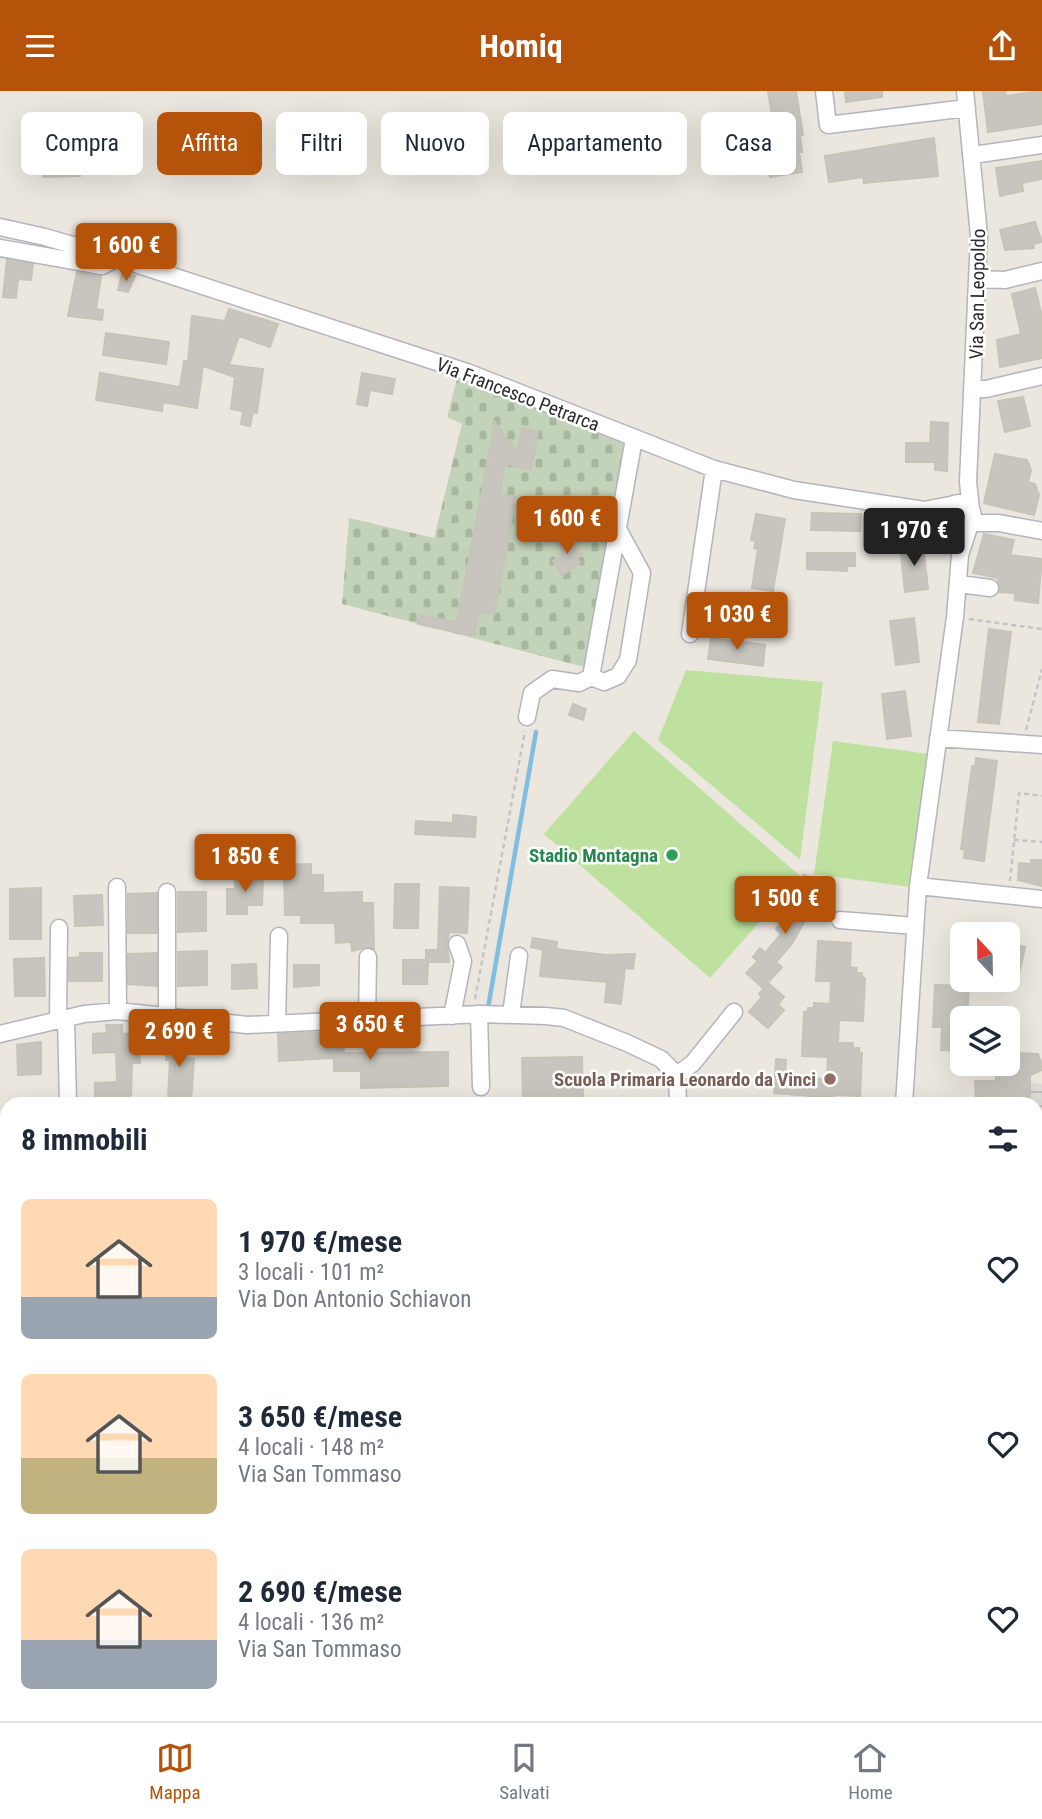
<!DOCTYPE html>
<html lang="it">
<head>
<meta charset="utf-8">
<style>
  body { margin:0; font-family:"Roboto Condensed",sans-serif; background:#f6f6f7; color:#1f2937; height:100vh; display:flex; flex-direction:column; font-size:26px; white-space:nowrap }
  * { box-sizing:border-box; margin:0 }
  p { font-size:23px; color:#747a83 }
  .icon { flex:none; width:38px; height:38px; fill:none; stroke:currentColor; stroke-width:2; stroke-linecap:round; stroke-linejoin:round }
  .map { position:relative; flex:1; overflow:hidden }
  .sheet { position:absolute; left:0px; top:1006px; width:1043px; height:625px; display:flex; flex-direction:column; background:#fff; border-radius:21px 21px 0 0; box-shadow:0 7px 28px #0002 }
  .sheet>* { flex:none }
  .top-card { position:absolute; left:21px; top:21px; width:1001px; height:63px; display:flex; gap:14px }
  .needle { width:46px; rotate:338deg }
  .tools { position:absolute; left:950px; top:831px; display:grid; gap:14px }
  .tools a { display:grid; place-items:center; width:70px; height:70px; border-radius:10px; background:#fff; box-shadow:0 7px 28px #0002; font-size:35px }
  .price { position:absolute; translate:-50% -60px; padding:0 16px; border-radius:7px; background:#b45309; color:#fff; font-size:23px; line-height:46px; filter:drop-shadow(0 2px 4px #0008) }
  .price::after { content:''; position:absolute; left:50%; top:42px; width:21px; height:16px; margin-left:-10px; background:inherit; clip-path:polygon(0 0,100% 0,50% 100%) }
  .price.on { background:#222; color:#fff }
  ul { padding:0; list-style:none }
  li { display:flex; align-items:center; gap:21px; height:175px; padding:0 21px }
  li span { display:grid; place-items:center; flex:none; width:196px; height:140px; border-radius:10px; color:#555 }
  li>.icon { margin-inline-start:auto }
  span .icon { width:84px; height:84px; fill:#fffc; stroke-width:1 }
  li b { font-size:30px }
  h2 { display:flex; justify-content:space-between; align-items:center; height:84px; padding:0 21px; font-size:30px }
  .tag { padding:0 24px; border-radius:10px; background:#fff; box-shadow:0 7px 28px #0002; font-size:24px; line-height:63px }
  .tag.on { background:#b45309; color:#fff }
  header { display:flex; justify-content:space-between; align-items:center; height:91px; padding:0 21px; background:#b45309; color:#fff; font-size:32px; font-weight:700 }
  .tabs { display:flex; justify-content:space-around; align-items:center; height:98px; border-top:2px solid #e0e1e3; background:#fff; font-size:19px; color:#747a83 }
  .tabs a { display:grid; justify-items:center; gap:4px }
  .tabs .on { color:#b45309 }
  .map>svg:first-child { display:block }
</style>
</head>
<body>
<header><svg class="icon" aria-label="menu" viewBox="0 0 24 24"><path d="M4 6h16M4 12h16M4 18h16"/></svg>Homiq<svg class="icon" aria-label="share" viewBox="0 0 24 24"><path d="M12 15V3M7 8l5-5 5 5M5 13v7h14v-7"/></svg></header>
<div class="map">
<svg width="1042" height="1630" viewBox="0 0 1042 1630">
  <defs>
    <pattern id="cemetery-stones" width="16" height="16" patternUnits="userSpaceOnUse" patternTransform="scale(1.75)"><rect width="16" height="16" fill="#c3d3b9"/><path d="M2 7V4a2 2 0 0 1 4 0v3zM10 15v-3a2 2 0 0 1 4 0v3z" fill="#a8b59f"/></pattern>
    <pattern id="park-crowns" width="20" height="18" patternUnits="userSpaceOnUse" patternTransform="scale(1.75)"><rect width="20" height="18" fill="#b0dca2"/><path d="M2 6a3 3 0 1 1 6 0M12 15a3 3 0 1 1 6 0" fill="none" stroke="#98bd8c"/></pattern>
    <pattern id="plaza-grid" width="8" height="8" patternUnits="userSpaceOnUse" patternTransform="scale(1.75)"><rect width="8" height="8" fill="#dcdad6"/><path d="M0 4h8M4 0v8" fill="none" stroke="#bdbbb8"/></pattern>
  </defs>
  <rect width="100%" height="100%" fill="#ebe7df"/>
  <path fill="url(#cemetery-stones)" d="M457,288L627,351L584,576L342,513L349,427L434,447L462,333L447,326Z"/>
  <path fill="url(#park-crowns)" d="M134,1624H329L330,1630H134Z"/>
  <path fill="#bfe19f" d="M686,579L823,591L800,769L658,649Z
    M634,640L800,785L710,887L544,743Z
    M833,650L929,663L910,796L814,783Z"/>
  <path fill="url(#plaza-grid)" d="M1030,992L1042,993V1066L1038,1067L1037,1091L1042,1130L1036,1128V1013H1030Z"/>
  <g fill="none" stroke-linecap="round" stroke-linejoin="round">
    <path stroke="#7fbde1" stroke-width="4.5" d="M488,917L536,641"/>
  </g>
  <path fill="#c7c5be" stroke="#c7c3b9" stroke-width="2" d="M768,0H796L803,44H800L802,61H799L802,81L770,86L766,61L774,59L772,44L775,43Z
    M845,0H882V6L846,11Z
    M983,0H1005L1006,5L1042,0V33L988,41Z
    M934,47L938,85L864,92L863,86L829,91L825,65Z
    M56,57L82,58L80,85L43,86L44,82L35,81V68L41,69L42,58Z
    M1042,70V88L1022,92L1023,100L1000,105L996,77Z
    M1035,131L1042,151L1033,153L1034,157L1005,159L1000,139Z
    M7,169L33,173L31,189L18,188L16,207L3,206Z
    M77,181L101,185L96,218L103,219L102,229L68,225Z
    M122,183L135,185L128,201L118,199Z
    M1035,197L1042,225V267L1000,276L997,249L1021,243L1012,203Z
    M229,218L278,233L270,256L239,245L229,274L263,278L257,322L253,321L250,335L241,333L243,320L231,318L235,286L203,275L197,317L163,311L162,320L96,309L100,282L180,296L184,270L188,271L192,225L225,230Z
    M106,242L169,251L166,273L103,264Z
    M362,282L395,288L392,303L370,299L367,315L357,313Z
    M1023,306L1030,335L1005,341L998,310Z
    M495,331L517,362L522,338L538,341L531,378L505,373L500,403L516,406L494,524L478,520L475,545L418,533L420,524L457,531Z
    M931,331L948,332L947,380L935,379V371H906V352H930Z
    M995,363L1027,369L1031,379L1028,391L1035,393L1039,404L1034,424L984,412Z
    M812,422L861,423L860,440L811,439Z
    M756,423L785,428L773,500L752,497L758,458L754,457L756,450L751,449Z
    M984,443L1014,449L1010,464L1042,468L1038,512L1015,509V502L999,501L998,487L973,482Z
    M568,444L582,464L577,467L580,472L562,484L553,470L564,462L557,451Z
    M923,454L928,498L905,501L900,456Z
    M807,462H855V475H847V480L807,478Z
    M914,527L919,571L896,574L890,530Z
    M989,538L1011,541L999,633L978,631Z
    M711,547L765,554L763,575L708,568Z
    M905,600L911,645L887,648L882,603Z
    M573,613L586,618L583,629L569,624Z
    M976,667L997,670L984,770L964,767L965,759L961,758L972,675L975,676Z
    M453,724L476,726L475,746L415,743L416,730L453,732Z
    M1031,769H1042V795L1018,789L1019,772L1031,773Z
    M311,773V784H323V802L362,801V812H373L374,858L367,856L352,860L351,851L336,852L335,832H301V824H285L284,774Z
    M804,784L824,795L792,853L776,871L782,876L763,897L746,882L758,870L753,866L760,857L765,862L781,843L776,838L783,830L787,833L807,798L799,793Z
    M235,785H263L262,814H247V823H227V798H235Z
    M395,793H419L418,837H394Z
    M440,796L469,797L467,842L449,841L447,852L449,871H428L427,893H403V869H426V859H438Z
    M41,797V848H10V798Z
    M178,801H206V840L178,841Z
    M157,802V842H128V803Z
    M102,804L103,834L75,835L74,805Z
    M533,847L557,851L556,858L606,864L635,863L633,878L625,877L621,913L605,911L607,891L540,885L543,859L531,856Z
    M818,850L851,852L850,876L857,877L856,882H862V886L865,887L863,930L839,929L838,952H853V957H859V962H862L860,1005L834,1004V1007L774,1002L776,968L786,969L785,986L827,988L828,966L802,965L804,921H807L808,917H814V912L830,913L831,890H816Z
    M1008,852L1025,856L1020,879L1008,876Z
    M207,860V894L178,895V861Z
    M80,862H102V890H69V867L80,866Z
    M157,862V895L128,893V863Z
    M44,867L45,905H15L14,868Z
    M256,873L257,897L232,898V874Z
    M294,874H319V894L294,896Z
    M768,892L784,906L778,914L784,919L768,937L749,921L762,906L759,903Z
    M935,894L969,895L967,928H962V960L941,959L942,936H933Z
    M106,934H122V943L137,942L140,972H132L131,1004L121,1013H95V992L117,991L116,961L93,962V943L107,942Z
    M328,941L329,956L343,955L344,962L448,961V995L361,997V980H334V967L279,970L278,943Z
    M167,944L187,945L186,967L194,968L191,1010L168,1008L170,969H166Z
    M41,951V983L18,984L17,954Z
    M1015,962L1038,963L1042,974V979L1030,984V1013H976L975,990H996V973H1008V968H1015Z
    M582,966L583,1007L523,1008L522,967Z"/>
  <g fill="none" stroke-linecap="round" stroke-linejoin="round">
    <g stroke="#b3b4bd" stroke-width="19">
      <path id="minor" d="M824,0L828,34L967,17
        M965,0L979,145L968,391L971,418
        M973,64L1042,54
        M0,136L45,146L117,167L467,281L714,378L794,399L924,419L950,414
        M0,157L102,175L117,167
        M978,188L1005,189L1042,180
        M974,298H986L1042,285
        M945 426a14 14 0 1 1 28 0a14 14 0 1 1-28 0Z
        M972,432H999L1042,440
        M959,493L990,497
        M690,543L714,378
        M591,586L634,348
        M591,586L604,591L618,585L628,569L642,482L618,438
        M527,626L532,602L552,588L579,592L591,586
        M938,647L1042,654
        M918,795L1042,808
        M117,796L118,920
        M840,829L915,835
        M479,923L481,996
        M511,923L519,865
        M167,925V801
        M452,925L463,870L457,853
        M66,927L68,1013
        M58,929L59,837
        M367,929L368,866
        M277,933L279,845
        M0,943L84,923L118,920L247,934L481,923L546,925L564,927L627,952L661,968L677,984L678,1013
        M677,984L693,972L734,921
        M904,1013L918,795L955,526L960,464L969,436
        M0,1081L7,1082
        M1036,1141L1042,1144
        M0,1436H7
        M63,1624V1630
        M487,1624V1630
        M507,1624V1630
        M670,1624V1630
        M689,1624V1630
        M1005,1630V1624"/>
    </g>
    <path stroke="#c4c4c4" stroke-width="2.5" stroke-dasharray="5 3.5" stroke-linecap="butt" d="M929,433L939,438L949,453
      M969,528L1042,538
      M1026,639L1042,578
      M1014,749L1042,751
      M1010,790L1019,702L1042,705
      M475,908L525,640
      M299,1624L303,1630
      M459,1624V1630
      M589,1624V1630"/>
    <use href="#minor" stroke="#fff" stroke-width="16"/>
  </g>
  <circle fill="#2e9e5b" stroke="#fff" stroke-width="2.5" cx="672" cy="764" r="7"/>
  <circle fill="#8d6e63" stroke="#fff" stroke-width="2.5" cx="830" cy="988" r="7"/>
  <g text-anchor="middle" stroke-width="5" stroke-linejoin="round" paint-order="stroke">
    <g font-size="19" fill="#2b2b2b" stroke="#fff">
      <text transform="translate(977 203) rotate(-89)" y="7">Via San Leopoldo</text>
      <text transform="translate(518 303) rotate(21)" y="7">Via Francesco Petrarca</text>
    </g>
    <g font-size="19" font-weight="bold" fill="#27864d" stroke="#fff" text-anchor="end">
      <text x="658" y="771">Stadio Montagna</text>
    </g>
    <g font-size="19" font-weight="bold" fill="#785e54" stroke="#fff" text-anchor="end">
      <text x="816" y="995">Scuola Primaria Leonardo da Vinci</text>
    </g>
  </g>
</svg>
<div class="tools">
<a><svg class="needle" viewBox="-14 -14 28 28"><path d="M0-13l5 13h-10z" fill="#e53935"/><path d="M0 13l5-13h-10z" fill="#747a83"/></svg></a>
<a><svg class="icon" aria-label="layers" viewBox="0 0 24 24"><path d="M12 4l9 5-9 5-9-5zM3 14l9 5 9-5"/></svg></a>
</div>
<b class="price" style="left:126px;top:192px">1 600 €</b>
<b class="price" style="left:567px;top:465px">1 600 €</b>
<b class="price on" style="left:914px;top:477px">1 970 €</b>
<b class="price" style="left:737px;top:561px">1 030 €</b>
<b class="price" style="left:245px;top:803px">1 850 €</b>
<b class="price" style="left:785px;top:845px">1 500 €</b>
<b class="price" style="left:370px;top:971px">3 650 €</b>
<b class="price" style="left:179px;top:978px">2 690 €</b>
<div class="top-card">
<a class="tag">Compra</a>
<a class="tag on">Affitta</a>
<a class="tag">Filtri</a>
<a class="tag">Nuovo</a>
<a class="tag">Appartamento</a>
<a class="tag">Casa</a>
</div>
<section class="sheet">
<h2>8 immobili<svg class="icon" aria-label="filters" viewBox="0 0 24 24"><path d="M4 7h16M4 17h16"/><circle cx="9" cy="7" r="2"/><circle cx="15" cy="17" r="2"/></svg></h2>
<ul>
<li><span style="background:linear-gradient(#ffd9b3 70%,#9aa5b1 0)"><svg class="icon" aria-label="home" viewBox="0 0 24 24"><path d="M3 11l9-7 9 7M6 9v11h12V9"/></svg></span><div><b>1 970 €/mese</b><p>3 locali · 101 m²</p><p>Via Don Antonio Schiavon</p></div><svg class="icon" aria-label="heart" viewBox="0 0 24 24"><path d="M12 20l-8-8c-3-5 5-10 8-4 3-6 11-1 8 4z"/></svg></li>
<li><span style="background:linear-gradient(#ffd9b3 60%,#c2b280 0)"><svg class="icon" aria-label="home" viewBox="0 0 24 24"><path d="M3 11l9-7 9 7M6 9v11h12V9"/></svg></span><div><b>3 650 €/mese</b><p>4 locali · 148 m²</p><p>Via San Tommaso</p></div><svg class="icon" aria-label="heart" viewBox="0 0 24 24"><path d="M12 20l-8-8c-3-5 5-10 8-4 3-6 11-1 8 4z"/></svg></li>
<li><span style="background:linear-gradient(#ffd9b3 65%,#9aa5b1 0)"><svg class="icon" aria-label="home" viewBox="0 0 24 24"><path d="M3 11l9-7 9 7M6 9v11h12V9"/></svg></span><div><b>2 690 €/mese</b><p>4 locali · 136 m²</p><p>Via San Tommaso</p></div><svg class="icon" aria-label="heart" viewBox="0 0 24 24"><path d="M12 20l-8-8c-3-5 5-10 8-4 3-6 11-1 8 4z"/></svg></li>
</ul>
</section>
</div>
<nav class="tabs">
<a class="on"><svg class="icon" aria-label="map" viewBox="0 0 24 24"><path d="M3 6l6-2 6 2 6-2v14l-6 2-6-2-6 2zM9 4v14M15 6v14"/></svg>Mappa</a>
<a><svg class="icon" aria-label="saved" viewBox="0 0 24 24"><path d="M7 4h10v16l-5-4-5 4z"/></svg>Salvati</a>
<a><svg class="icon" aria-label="home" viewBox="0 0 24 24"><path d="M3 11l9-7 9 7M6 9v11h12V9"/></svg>Home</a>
</nav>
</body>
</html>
